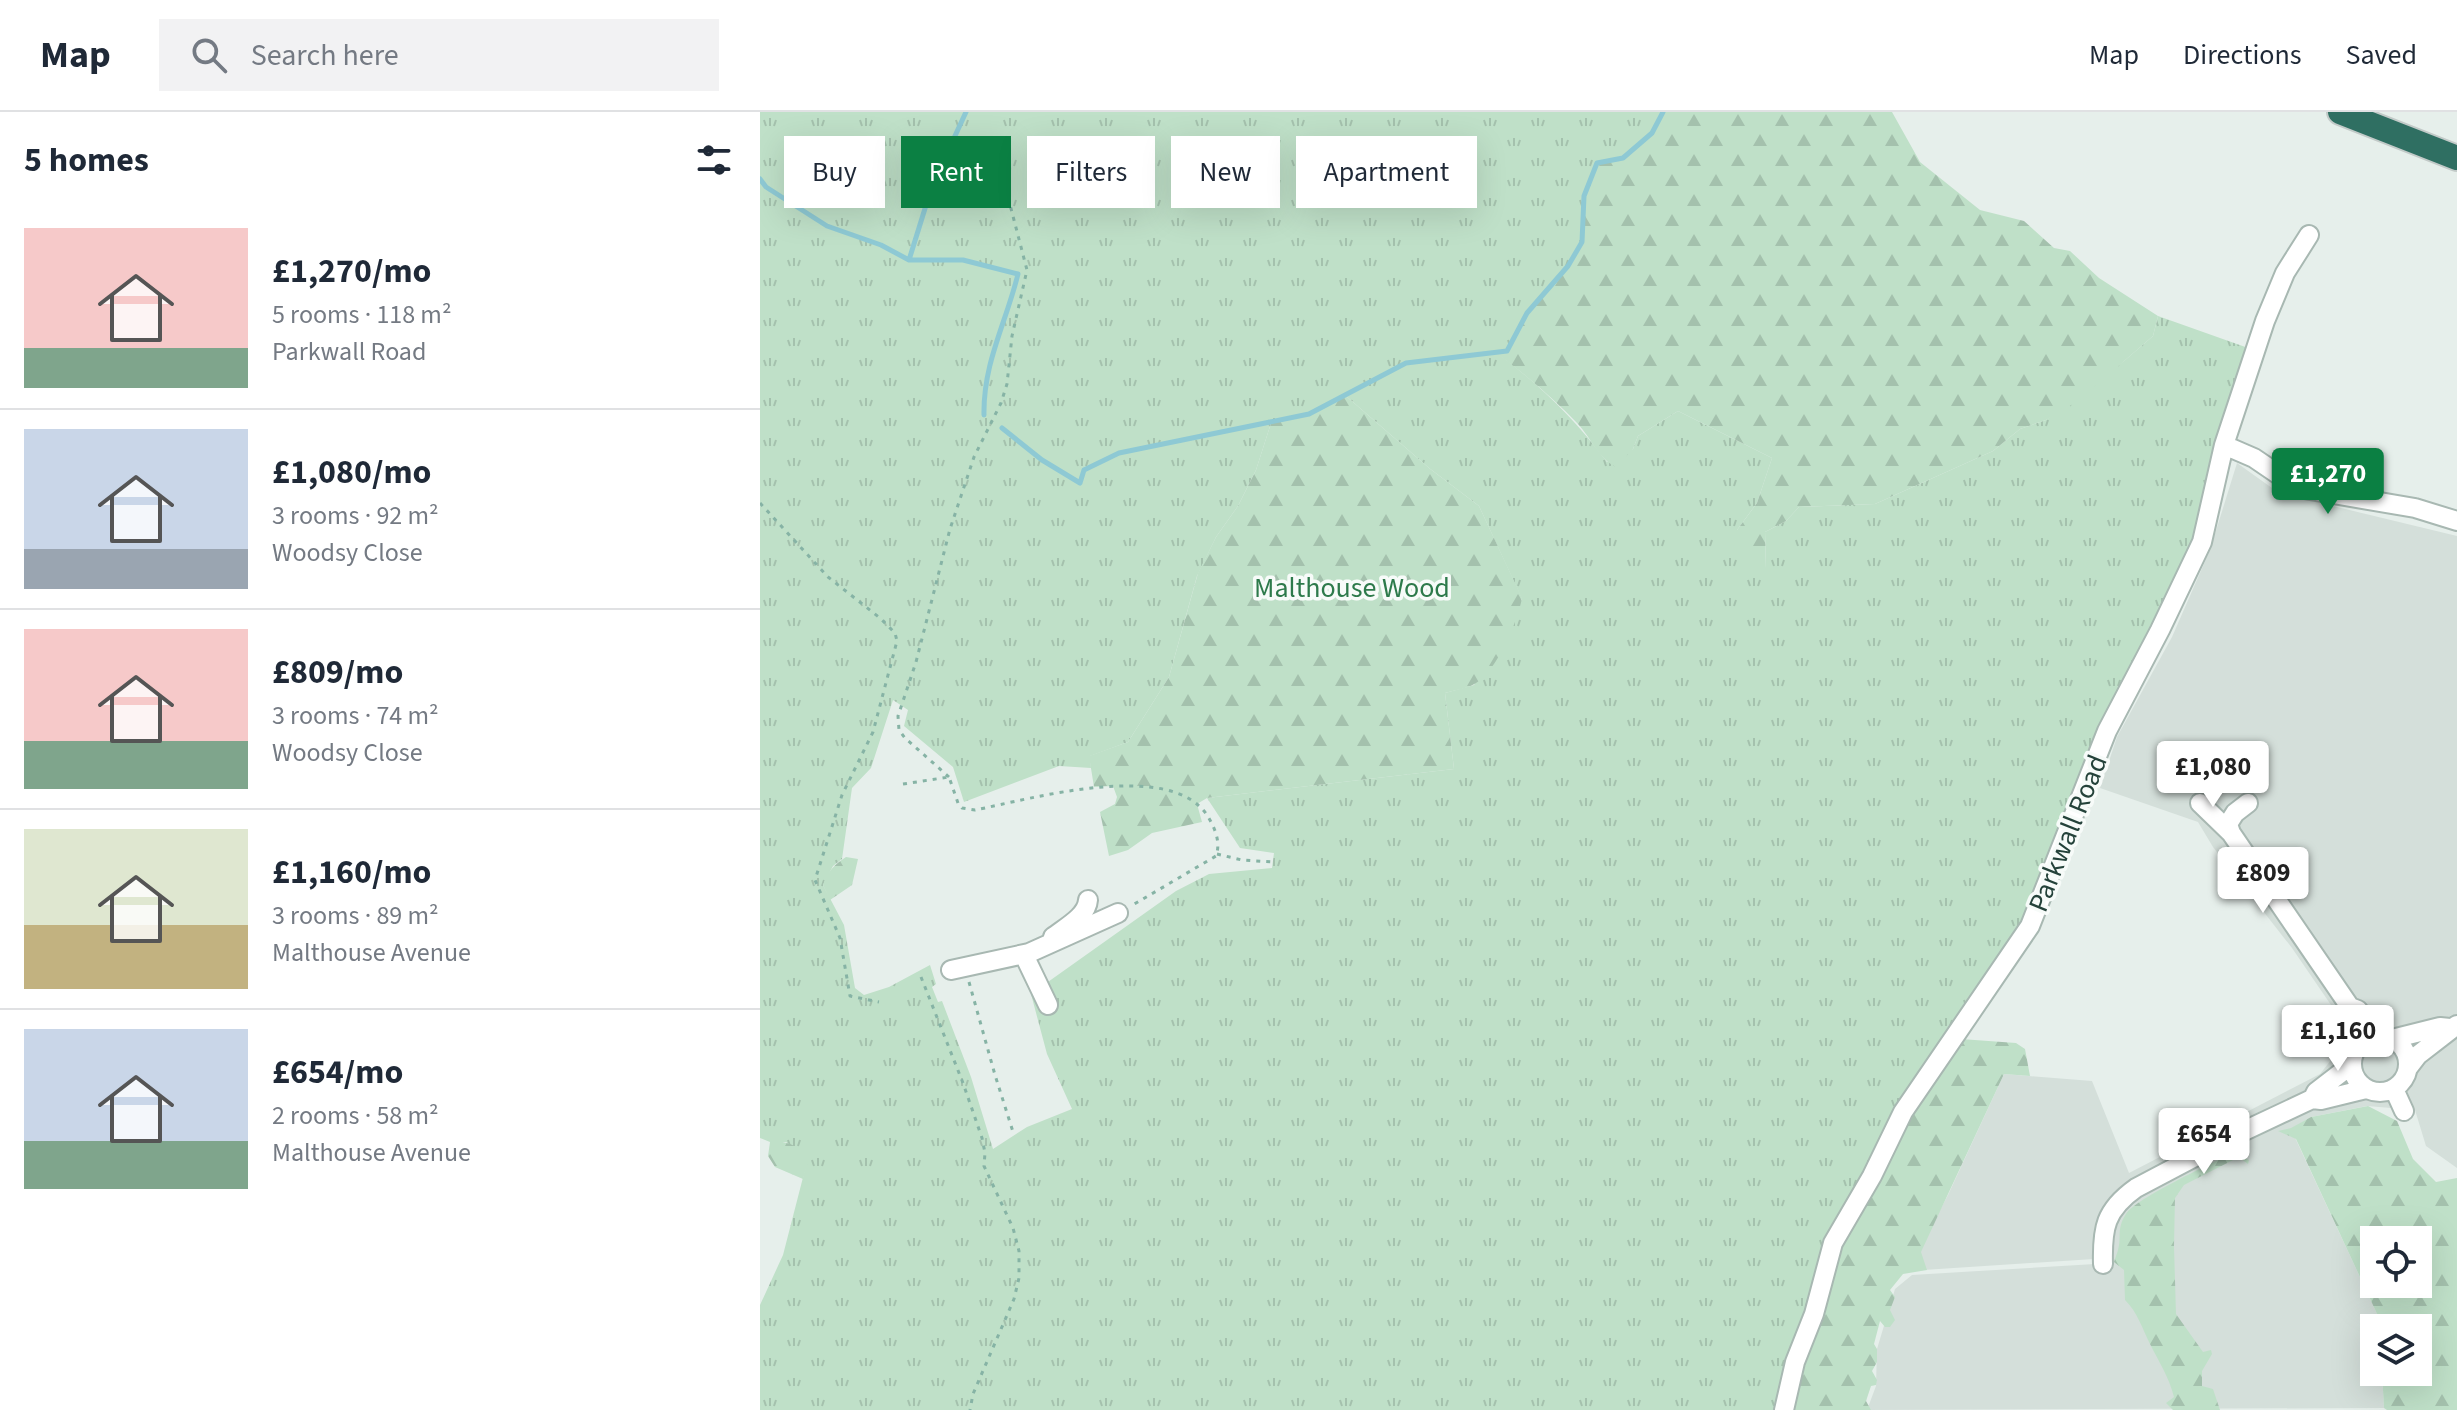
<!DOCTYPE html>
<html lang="en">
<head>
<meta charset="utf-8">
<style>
  body { margin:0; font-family:"Source Sans 3",sans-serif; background:#f2f2f3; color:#1f2937; height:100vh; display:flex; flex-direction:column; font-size:30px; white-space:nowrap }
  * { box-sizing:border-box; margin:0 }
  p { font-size:26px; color:#747a83 }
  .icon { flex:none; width:44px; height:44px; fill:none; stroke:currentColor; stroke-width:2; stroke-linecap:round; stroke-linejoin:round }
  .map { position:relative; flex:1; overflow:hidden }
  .side { display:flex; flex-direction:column; background:#fff; width:760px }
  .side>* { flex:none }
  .guide { position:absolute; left:24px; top:24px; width:760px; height:72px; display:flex; gap:16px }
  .controls { position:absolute; left:1600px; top:1114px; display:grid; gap:16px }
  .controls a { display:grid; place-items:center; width:72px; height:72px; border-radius:0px; background:#fff; box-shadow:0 8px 32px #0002; font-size:40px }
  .price { position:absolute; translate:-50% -68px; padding:0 18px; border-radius:8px; background:#fff; color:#222; font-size:26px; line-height:52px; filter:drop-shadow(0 2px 4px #0008) }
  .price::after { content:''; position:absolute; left:50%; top:48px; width:24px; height:18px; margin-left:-12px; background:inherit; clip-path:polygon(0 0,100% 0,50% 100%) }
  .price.current { background:#0b8043; color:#fff }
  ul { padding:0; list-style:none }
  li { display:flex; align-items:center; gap:24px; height:200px; padding:0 24px }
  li+li { border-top:2px solid #e0e1e3 }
  li span { display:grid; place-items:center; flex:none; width:224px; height:160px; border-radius:0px; color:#555 }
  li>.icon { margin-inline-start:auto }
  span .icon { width:96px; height:96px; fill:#fffc; stroke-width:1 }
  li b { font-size:34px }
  h2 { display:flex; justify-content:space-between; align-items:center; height:96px; padding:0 24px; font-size:34px }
  .chip { padding:0 28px; border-radius:0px; background:#fff; box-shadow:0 8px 32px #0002; font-size:28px; line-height:72px }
  .chip.current { background:#0b8043; color:#fff }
  header { display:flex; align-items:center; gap:48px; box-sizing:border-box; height:112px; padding:0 40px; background:#fff; border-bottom:2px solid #e0e1e3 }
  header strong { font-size:38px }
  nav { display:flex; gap:44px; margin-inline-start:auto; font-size:28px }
  .search { width:560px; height:72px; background:#f2f2f3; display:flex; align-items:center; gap:20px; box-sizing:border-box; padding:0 28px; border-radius:0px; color:#747a83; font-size:30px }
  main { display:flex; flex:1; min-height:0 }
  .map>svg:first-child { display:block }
</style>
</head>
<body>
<header>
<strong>Map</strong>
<div class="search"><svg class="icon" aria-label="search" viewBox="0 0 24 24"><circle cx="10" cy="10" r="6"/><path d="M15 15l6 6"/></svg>Search here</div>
<nav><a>Map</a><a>Directions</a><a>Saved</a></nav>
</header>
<main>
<section class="side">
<h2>5 homes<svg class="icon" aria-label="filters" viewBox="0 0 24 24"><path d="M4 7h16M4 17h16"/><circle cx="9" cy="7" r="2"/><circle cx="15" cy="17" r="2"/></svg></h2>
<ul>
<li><span style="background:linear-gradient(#f6c9c9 75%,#7fa58c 0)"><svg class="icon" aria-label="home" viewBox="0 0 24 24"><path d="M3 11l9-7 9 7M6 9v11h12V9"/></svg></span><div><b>£1,270/mo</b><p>5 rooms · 118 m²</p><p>Parkwall Road</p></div></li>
<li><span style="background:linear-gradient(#c9d6e8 75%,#9aa5b1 0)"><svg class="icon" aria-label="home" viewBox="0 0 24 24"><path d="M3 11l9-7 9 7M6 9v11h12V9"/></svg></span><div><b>£1,080/mo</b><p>3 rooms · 92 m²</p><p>Woodsy Close</p></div></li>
<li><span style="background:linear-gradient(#f6c9c9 70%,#7fa58c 0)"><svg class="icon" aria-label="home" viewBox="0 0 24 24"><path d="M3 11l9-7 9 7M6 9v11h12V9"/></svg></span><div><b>£809/mo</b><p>3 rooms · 74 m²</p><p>Woodsy Close</p></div></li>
<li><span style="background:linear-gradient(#dfe7d0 60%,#c2b280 0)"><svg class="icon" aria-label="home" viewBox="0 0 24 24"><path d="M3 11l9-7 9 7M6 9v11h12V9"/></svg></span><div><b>£1,160/mo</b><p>3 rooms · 89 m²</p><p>Malthouse Avenue</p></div></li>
<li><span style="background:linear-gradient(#c9d6e8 70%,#7fa58c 0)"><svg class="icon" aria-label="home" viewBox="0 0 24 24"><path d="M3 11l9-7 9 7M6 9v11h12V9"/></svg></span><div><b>£654/mo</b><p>2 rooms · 58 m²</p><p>Malthouse Avenue</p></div></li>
</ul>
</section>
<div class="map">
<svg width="1697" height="1298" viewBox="0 0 1697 1298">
  <defs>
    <pattern id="grass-tufts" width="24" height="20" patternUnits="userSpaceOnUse" patternTransform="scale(2)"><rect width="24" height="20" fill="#bfe0c8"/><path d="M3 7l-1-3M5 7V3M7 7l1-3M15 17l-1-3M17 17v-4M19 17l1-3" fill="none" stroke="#a4c1ad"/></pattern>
    <pattern id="forest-firs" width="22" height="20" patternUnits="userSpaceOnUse" patternTransform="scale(2)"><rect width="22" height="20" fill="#bfe0c8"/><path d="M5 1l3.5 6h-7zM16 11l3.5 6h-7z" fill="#a4c1ad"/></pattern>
  </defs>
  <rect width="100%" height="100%" fill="#e6efeb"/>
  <path fill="#d4dfda" d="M1477,351L1519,381L1697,424V1056L1666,1034L1655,998L1607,994L1551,1005L1531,1017L1619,1206L1620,1216H1614V1260H1622L1624,1296L1107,1298L1116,1274L1117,1237L1135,1177L1152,1163L1335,1152L1334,1147L1148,1159L1188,1083L1244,962L1332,969L1369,1061L1560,962L1579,938L1584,912L1532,836L1453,735L1438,710L1340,676L1357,625L1412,525L1450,438Z"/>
  <path fill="url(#grass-tufts)" fill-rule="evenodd" d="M0,0H903L892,21L824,84L822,130L808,154L767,201L747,239L737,241C780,273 815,307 847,350L873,337L878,324L918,299L1012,346L997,391L977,418L1006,456L1005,420L1026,409L1039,395L1115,392L1233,339L1260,317L1286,308L1364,249L1393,224L1398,204L1491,237L1439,425L1316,674L1268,803L1132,1008L1062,1137L1048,1200L1018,1298H0V1193L23,1143L48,1046L26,1030H10L0,1026ZM586,284L669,356L719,394L762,487L714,573L685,581L694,657L447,686L480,736L514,741L512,756L449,762L416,779L271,882L287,942L312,997L267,1015L233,1037L211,965L182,889L178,890L172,875L176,872L170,853L129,875L104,883L95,876L84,813L63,773L73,754L82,747L92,676L111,656L133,588L148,598L144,614L193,655L204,690L299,654L331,656L330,644L368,630L409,565L437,464L456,425L478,394L496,358L512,308L549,302Z"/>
  <path fill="url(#forest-firs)" fill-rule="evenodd" d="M903,0H1132L1160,50L1220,98L1264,109L1294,136L1310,139L1339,166L1398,204L1393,224L1318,289L1286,308L1260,317L1233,339L1115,392L1039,395L1026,409L1005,420L1006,458L970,435L977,418L997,391L1012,346L918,299L878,324L873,337L856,355C838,346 831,326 818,312C793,286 765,262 736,241L747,239L767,201L808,154L822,130L824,84L837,51L863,46L892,21Z
    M586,284L669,356L719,394L762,486C758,509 736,560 716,571C707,577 695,578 685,581L694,657L447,686L437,692L442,710L392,721L368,738L349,744L340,700L355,692L357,685L353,674L334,675L329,644L368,630L409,565L438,461L456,425L478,394L496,358L512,308L549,302Z
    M86,745L98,747L92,773L70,788L63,773C67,760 75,752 86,745Z
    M1201,927L1256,931L1265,937L1270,964L1244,962L1161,1140L1167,1158L1143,1162L1130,1178L1135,1185L1130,1198L1135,1208L1130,1215H1125L1120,1209L1114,1232L1117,1237V1250L1112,1259L1117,1268L1116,1273L1111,1274L1106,1289L1111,1298H1018L1036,1271L1052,1231L1087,1122L1156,993Z
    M1608,994L1637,1009L1653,1047L1676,1070L1697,1066V1298H1627L1624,1296L1622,1260H1658V1216H1619L1618,1204L1536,1027L1518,1019L1531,1016L1551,1005ZM1614,1128H1658V1172H1614Z
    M18,1029C30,1031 42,1036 49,1046L43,1067L15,1055L8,1044L10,1030Z
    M1474,1040L1489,1048L1488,1052L1480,1046H1477L1424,1073L1415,1086L1414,1134L1416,1202L1443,1240L1451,1238L1452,1242L1442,1259V1274L1453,1277L1460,1298H1413L1406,1291L1414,1285C1409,1265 1399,1250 1390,1232C1382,1216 1378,1201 1365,1188L1364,1158L1354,1150C1355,1146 1357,1142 1358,1138C1362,1125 1356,1117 1366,1102C1376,1086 1453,1051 1474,1040Z"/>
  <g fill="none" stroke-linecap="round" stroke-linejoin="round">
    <path stroke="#8ec9d4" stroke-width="5" d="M0,67L6,75L67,114L121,133L149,148H203L258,162C246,211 223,251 224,303
      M149,148L172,74L206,0
      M242,316L282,348L320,371L324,358L359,341L549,302L646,251L747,239L767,201L808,154L822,130L824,84L837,51L863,46L892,21L903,0"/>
    <g stroke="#a8b8b2" stroke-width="22">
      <path id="minor" d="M1464,333L1494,346L1519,363L1544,377L1655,396L1697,409
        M1440,691L1471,721L1590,895L1598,898L1615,924
        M1471,721L1468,712L1475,701L1488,691
        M293,825C306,815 327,804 328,788
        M264,843L288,893
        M191,858L269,841L358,801
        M1590,895L1589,902L1594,939
        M1592 952a28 28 0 1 1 56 0a28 28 0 1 1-56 0Z
        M1632,927L1680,915L1690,916
        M1648,956L1658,943L1697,913
        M1634,977L1644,999
        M1554,984L1556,980L1591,953
        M1343,1152C1342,1116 1345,1098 1376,1076L1484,1019L1552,987L1561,988L1606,977
        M1024,1298L1035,1250L1054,1202L1073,1131L1112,1064L1143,1000L1270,814L1347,619L1400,518L1442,430L1464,333L1505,209L1525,161L1549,123"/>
    </g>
    <g stroke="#c2cac8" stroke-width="28">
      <path id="highway" d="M1580,0L1697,46"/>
    </g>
    <path stroke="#86b3a5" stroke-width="3" stroke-dasharray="4 6" stroke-linecap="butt" d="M0,391L68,465L120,506L135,521L137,529L113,620L82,683L55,768L80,826L90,884L119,890
      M189,665L145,626L139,618L138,604L156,550L190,417L214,345L241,291L247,272L252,224L267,158L248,85L250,50
      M143,672L189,665L198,691L202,696L215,698C271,687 409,647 447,703C455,716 461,730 456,744L371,794
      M457,742L482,748L513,750
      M161,865L203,971L222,1026L225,1041L224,1054L253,1116L259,1139V1166L254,1187L213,1282L210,1298
      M209,870L235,963L254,1023"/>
    <use href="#minor" stroke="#fff" stroke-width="18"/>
    <use href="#highway" stroke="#2f6f62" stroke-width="24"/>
  </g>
  <g text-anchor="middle" stroke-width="7" stroke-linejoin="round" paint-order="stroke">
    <g font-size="28" fill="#2d7a4b" stroke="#f7fbf9">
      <text x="592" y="485">Malthouse Wood</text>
    </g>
    <g font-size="28" fill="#24423a" stroke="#f7fbf9">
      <text transform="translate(1307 721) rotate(-68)" y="10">Parkwall Road</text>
    </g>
  </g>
</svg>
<div class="controls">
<a><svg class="icon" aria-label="locate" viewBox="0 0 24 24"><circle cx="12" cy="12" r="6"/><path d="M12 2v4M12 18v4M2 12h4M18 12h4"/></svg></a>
<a><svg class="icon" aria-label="layers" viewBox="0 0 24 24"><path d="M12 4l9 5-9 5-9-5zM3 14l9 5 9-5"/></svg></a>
</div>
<b class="price current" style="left:1568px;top:404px">£1,270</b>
<b class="price" style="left:1453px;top:697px">£1,080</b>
<b class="price" style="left:1503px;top:803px">£809</b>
<b class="price" style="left:1578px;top:961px">£1,160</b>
<b class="price" style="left:1444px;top:1064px">£654</b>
<div class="guide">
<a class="chip">Buy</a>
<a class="chip current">Rent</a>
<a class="chip">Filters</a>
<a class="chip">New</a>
<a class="chip">Apartment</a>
</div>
</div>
</main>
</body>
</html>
